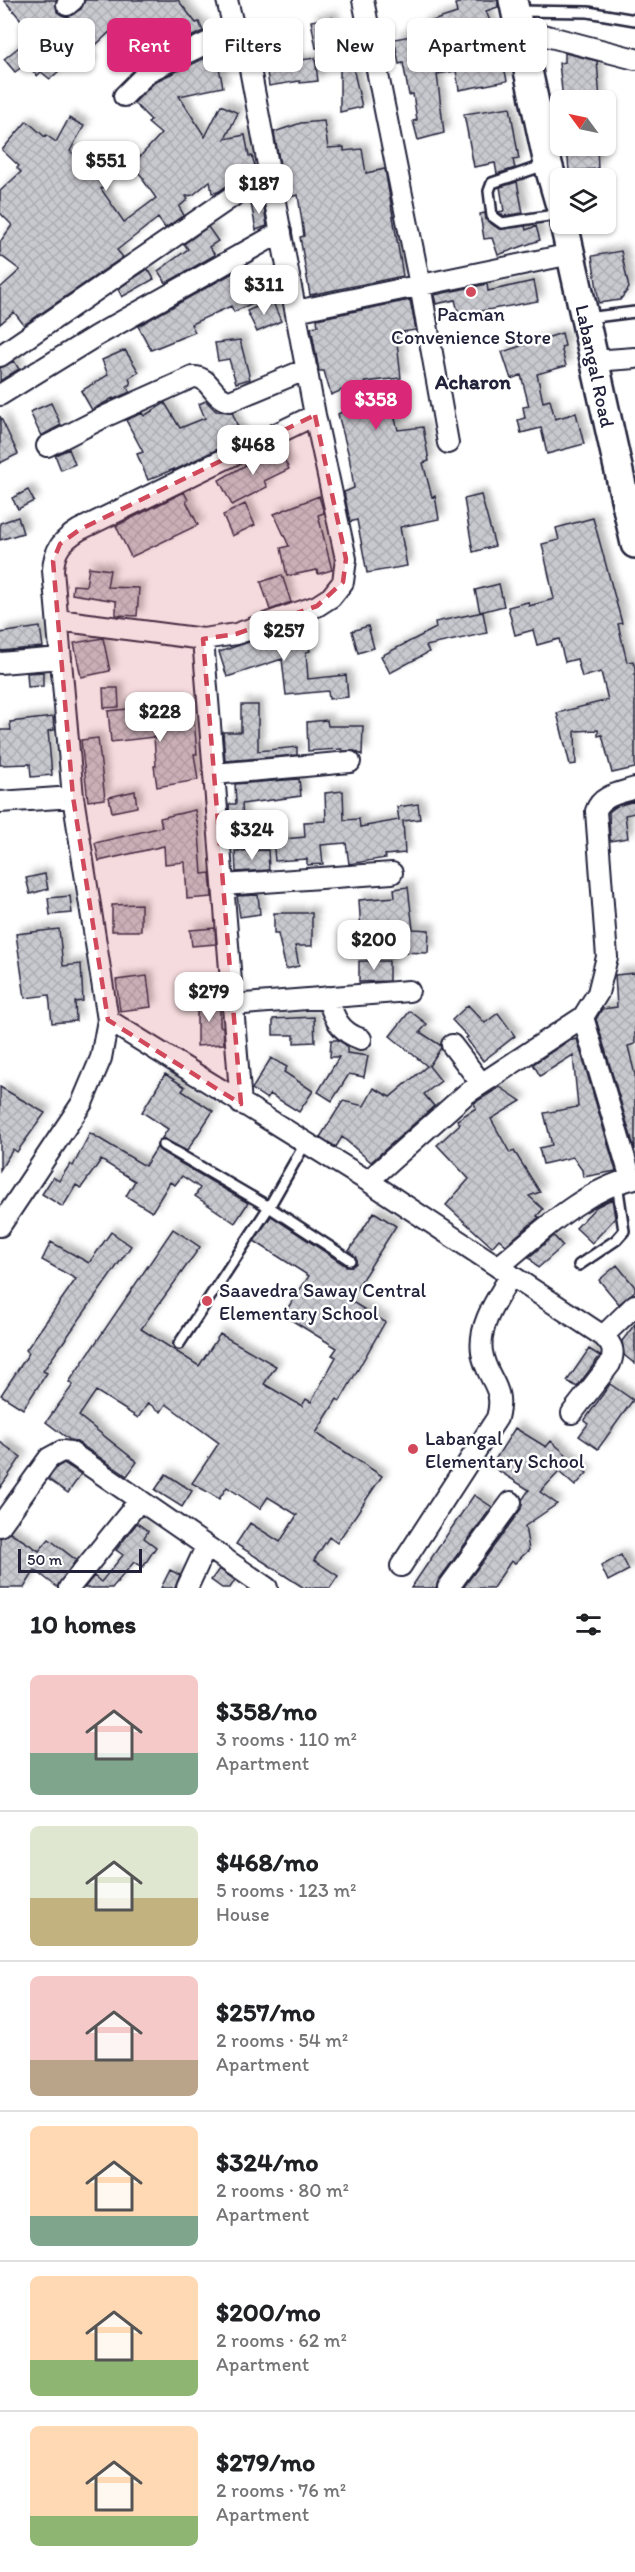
<!DOCTYPE html>
<html lang="en">
<head>
<meta charset="utf-8">
<style>
  body { margin:0; font-family:Itim,sans-serif; background:#f2f2f2; color:#202124; height:100vh; display:flex; flex-direction:column; font-size:22px; white-space:nowrap }
  * { box-sizing:border-box; margin:0 }
  p { font-size:20px; color:#757577 }
  .icon { flex:none; width:33px; height:33px; fill:none; stroke:currentColor; stroke-width:2; stroke-linecap:round; stroke-linejoin:round }
  .map { position:relative; height:1588px; overflow:hidden }
  .drawer { display:flex; flex-direction:column; background:#fff; flex:1 }
  .drawer>* { flex:none }
  .banner { position:absolute; left:18px; top:18px; width:600px; height:54px; display:flex; gap:12px }
  .needle { width:39px; rotate:303deg }
  .buttons { position:absolute; left:550px; top:90px; display:grid; gap:12px }
  .buttons a { display:grid; place-items:center; width:66px; height:66px; border-radius:9px; background:#fff; box-shadow:0 2px 4px #0004; font-size:30px }
  .scale { position:absolute; left:18px; bottom:15px; width:124px; box-sizing:border-box; padding-left:6px; border:3px solid #22223b; border-top:0; font-size:16px; line-height:21px; white-space:nowrap; color:#22223b; -webkit-text-stroke:4px #fff; paint-order:stroke }
  .price { position:absolute; translate:-50% -51px; padding:0 14px; border-radius:12px; background:#fff; color:#222; font-size:20px; line-height:39px; filter:drop-shadow(0 2px 3px #0008) }
  .price::after { content:''; position:absolute; left:50%; top:36px; width:18px; height:14px; margin-left:-9px; background:inherit; clip-path:polygon(0 0,100% 0,50% 100%) }
  .price.selected { background:#db2777; color:#fff }
  ul { padding:0; list-style:none }
  li { display:flex; align-items:center; gap:18px; height:150px; padding:0 30px }
  li+li { border-top:2px solid #e0e0e0 }
  li span { display:grid; place-items:center; flex:none; width:168px; height:120px; border-radius:9px; color:#555 }
  li>.icon { margin-inline-start:auto }
  span .icon { width:72px; height:72px; fill:#fffc; stroke-width:1 }
  li b { font-size:26px }
  h2 { display:flex; justify-content:space-between; align-items:center; height:72px; padding:0 30px; font-size:26px }
  .pill { padding:0 21px; border-radius:9px; background:#fff; box-shadow:0 2px 4px #0004; font-size:21px; line-height:54px }
  .pill.selected { background:#db2777; color:#fff }
  .map>svg:first-child { display:block }
</style>
</head>
<body>
<div class="map">
<svg width="635" height="1588" viewBox="0 0 635 1588">
  <defs>
    <pattern id="building-cross-hatch" width="8" height="8" patternUnits="userSpaceOnUse" patternTransform="scale(1.5)"><rect width="8" height="8" fill="#c8c8cf"/><path d="M0 0l8 8M0 8l8-8" fill="none" stroke="#acacb3"/></pattern>
    <filter id="shadow"><feDropShadow dx="5.5" dy="-5.5" stdDeviation="3" flood-color="#0004"/></filter>
  </defs>
  <rect width="100%" height="100%" fill="#fff"/>
  <filter id="ink" filterUnits="userSpaceOnUse"><feTurbulence type="fractalNoise" baseFrequency=".0167" numOctaves="2"/><feDisplacementMap in="SourceGraphic" scale="12" xChannelSelector="R" yChannelSelector="G"/><feConvolveMatrix kernelMatrix="1 2 1 2 8 2 1 2 1" color-interpolation-filters="sRGB"/></filter>
  <g filter="url(#ink)">
    <path fill="url(#building-cross-hatch)" stroke="#22223b" stroke-width="1.5" filter="url(#shadow)" d="M4,0H56L57,12L68,17L81,9L85,0H178L196,23L199,22L203,31L144,60L137,66L112,30L84,56L91,62L82,72L70,61L50,79L41,72L37,76L26,64L15,72L4,59L34,35Z
      M470,0H498V7L486,11L500,47L507,81L459,90L456,71L437,74L444,133L418,140L413,121L417,120L413,94L409,95L403,63L399,64L394,39L423,34L420,25L457,13L455,4Z
      M332,17L338,43L316,48L311,21Z
      M345,36L347,42L354,39L357,62L352,63L362,107L340,112V37Z
      M216,53L223,87L179,96L205,137L221,105L238,113L225,139L245,135L249,156H252L255,166L231,175L232,182L218,192L212,193L210,181L193,195L186,196L188,199L179,207L184,215L165,228L158,218L117,250L123,257L24,325L14,312L0,324V288L20,270L0,255V242L12,225L0,213V191L21,172L17,168L19,166L2,150L27,121L45,137L46,135L56,142L69,118L84,126L70,151L102,178L100,181L105,186L101,189L124,222L156,198L143,180L144,179L132,165L161,134L148,123L151,120L134,103L156,81Z
      M565,53L597,61L600,100H563L559,63L565,62Z
      M315,58L318,81L300,83V81L269,86L266,65Z
      M510,107L519,159L513,160L515,168L497,174L495,163L474,167L464,114Z
      M324,121L328,148L344,147V151L362,149L366,173L385,169L403,276L310,295L300,237L304,236L298,195L286,198L274,132L301,123Z
      M597,146L598,169L569,171L567,148Z
      M517,182L523,213L504,216L498,212L504,211L500,187Z
      M263,201L267,226L256,230L251,203Z
      M485,213L486,220L499,229L525,226L526,230L536,226L540,240L498,255L492,238L484,239L480,214Z
      M208,227L218,241L209,247L215,255L166,283L158,271L188,249L184,244Z
      M621,251L629,288L620,300L599,303L592,256Z
      M148,269L154,279L122,297L118,289Z
      M238,270L253,303L234,312L231,306L191,324L195,332L151,350L138,326Z
      M534,281L538,301L459,315L455,300L436,304L434,295L487,284L488,291Z
      M272,300L281,321L257,332L247,311Z
      M410,300L416,330L396,333L401,378L365,382L374,420L394,415L398,430L423,427L429,461L423,463L432,497L435,496L439,519L400,527L407,566L367,573L357,520L350,522L344,492L354,488L349,456L338,414L357,404L349,387L331,395L324,371H319L311,327L318,326L317,319Z
      M562,333L565,346L561,347L566,366L537,374L543,402L550,400L555,419L576,413L584,444L547,454L541,428L521,433L518,420L525,418L523,407L529,406L521,375L511,379L502,352Z
      M240,340L250,379L236,383L229,359L218,361L215,343Z
      M125,350L139,372L129,378L131,384L127,386L130,392L114,399L113,398L92,410L81,391L108,375L102,360Z
      M14,361L19,369L0,381V368Z
      M206,401L216,411L232,412L242,437L173,471L174,469L148,480L137,454L143,452L126,420L142,413L144,416L165,403L180,428L205,418L199,404Z
      M51,403L61,425L41,436L30,412Z
      M0,416L18,454L0,463Z
      M278,447L289,469L264,481L267,487L232,505L219,480Z
      M69,449L75,464L61,470L55,455Z
      M28,490L34,501L18,509L12,498Z
      M184,492L188,500L186,501L198,525L131,557L116,526Z
      M481,495L495,546L473,552L464,499Z
      M319,496L324,513L318,515L332,570L318,574L317,570L287,576L281,548L289,546L274,514Z
      M245,504L255,525L232,536L223,515Z
      M18,517L23,533L0,540V523Z
      M593,518L622,623L618,624L627,662L633,661L635,668V768L612,773L602,735L598,736V730L575,731L576,764L570,765L557,713L608,700L601,672L582,677L577,659L565,662L559,639L537,645L533,630L515,635L508,607L528,602L529,606L554,599L542,544L559,540L556,528Z
      M89,567L110,570L107,587L139,588L137,616L116,615V601L72,594L73,585L86,586Z
      M282,575L291,602L270,610L261,582Z
      M499,584L504,606L480,612L475,590Z
      M483,612L487,633L426,646L429,652L390,673L381,656L436,628L435,622Z
      M303,624L310,651L306,652L308,679L346,675L348,697L329,699L328,691L286,695L282,659L227,677L219,652Z
      M368,626L374,648L358,653L352,631Z
      M40,627L43,647L0,651V633Z
      M103,638L110,671L81,677L74,643Z
      M43,672V686L28,687L27,673Z
      M103,688H118L119,707L104,708Z
      M241,705H258V751L297,747V755L225,761L223,732H241Z
      M147,707L148,723L194,719L197,754H194L198,780L157,787L154,766H156L154,737L111,742L108,711Z
      M53,717L54,730L48,731L52,775L31,777L30,764L0,765V730H11L10,722Z
      M327,720L328,726H363L362,755L355,751H342V749L308,751L307,722Z
      M98,738L105,799L88,801L81,740Z
      M299,779L301,796L242,804L243,823L230,824L229,804H236L235,784Z
      M135,791L137,807L112,812L109,797Z
      M343,791L344,820L359,819L360,827L399,820L397,807L418,804L420,819L403,821L405,853L385,855L386,858L349,864L346,843L321,845L323,864L307,865V859L275,861L273,840L305,837L304,822L326,821L325,793Z
      M635,801V813L625,815L628,838L610,841L609,812L617,806Z
      M195,810L199,833L202,874L210,873L212,897L187,899L185,862L165,864L164,846L99,861L95,843L162,827L160,818Z
      M268,850L269,870L236,872L235,851Z
      M45,874L48,889L30,894L26,878Z
      M408,887L413,929L429,930L428,953L396,952V929L361,932L359,900L395,897L394,889Z
      M258,895L260,914L240,917L237,896Z
      M70,896L72,913L50,915L48,898Z
      M141,904V931H112V905Z
      M274,913H312V946H295L299,966L286,969L278,934H274Z
      M215,928L216,944L192,946L190,930Z
      M59,929L63,966L81,964L83,1001L75,1002L76,1021L52,1023L49,995L25,998L16,934Z
      M359,961H389V981L359,982Z
      M635,973V1044L628,1046L635,1075V1150L596,1019L602,1009L617,1007L615,975Z
      M147,976L151,1007L120,1011L116,980Z
      M220,998V1026L223,1027L224,1044L197,1046V999Z
      M468,1005L485,1023L498,1013L515,1036L483,1061L466,1038L468,1037L452,1020Z
      M410,1011L427,1024L420,1032L440,1045L441,1048L429,1066L441,1081L424,1094L434,1106L371,1162L342,1137L336,1147L320,1137L343,1101L364,1106L374,1088L390,1097L427,1066L390,1036Z
      M314,1017L315,1042L294,1043V1035H273V1019Z
      M577,1039L616,1171L583,1177L582,1170L573,1157L543,1164L539,1148L552,1145L544,1113L578,1107L573,1055L540,1076L533,1064L568,1041Z
      M331,1040H338L347,1046V1053L368,1056L364,1077L349,1074L332,1101L318,1092L339,1057H330Z
      M271,1058L287,1067L284,1072L313,1091L299,1112L270,1094L267,1099L252,1089Z
      M165,1074L185,1087L182,1091L213,1111L187,1151L162,1138L168,1129L142,1112Z
      M0,1087L45,1113L17,1152L13,1149L0,1170Z
      M500,1087L521,1101L491,1119L510,1153L514,1151L540,1192L529,1196L543,1209L537,1216L539,1217L506,1245L499,1239L492,1247L446,1205L469,1179L437,1145L460,1124L457,1120L476,1108L474,1103Z
      M90,1133L145,1166L157,1147L160,1151L248,1203L235,1223L195,1196L200,1188L182,1176L175,1185L170,1182L152,1212L126,1196L135,1181L101,1160L81,1188L76,1185L63,1207L42,1194L53,1177L59,1181L70,1164L73,1166Z
      M612,1199L615,1218L592,1243L576,1228L596,1207Z
      M374,1212L396,1226L349,1300L385,1322L340,1401L337,1399L316,1433L382,1476L337,1543L329,1537L314,1560L338,1576L330,1588H304L236,1544L250,1523L280,1542L297,1515L268,1497L260,1509L227,1487L219,1499L192,1483L219,1443L166,1404L161,1412L148,1403L138,1418L96,1391L79,1416L137,1462L127,1476L77,1442L70,1440L46,1422L73,1385L69,1382L173,1229L200,1247L141,1329L199,1366L220,1334L276,1366L264,1384L302,1406L306,1399L311,1402L336,1357L332,1355L337,1348L283,1315L309,1276L254,1241L271,1216L346,1266H352L356,1263V1258L349,1251Z
      M111,1232L131,1246L43,1371L47,1373L23,1409L1,1395L29,1353L26,1350L76,1279L42,1260L51,1242L89,1263Z
      M554,1236L563,1246L538,1268L529,1257Z
      M617,1265L635,1287V1291L619,1304L599,1280Z
      M635,1324V1364L624,1355L622,1341Z
      M589,1349L600,1356L577,1387L567,1381Z
      M610,1384L633,1400L598,1449L579,1436L588,1424L584,1421Z
      M515,1428L546,1447L551,1441L587,1473L575,1486L559,1472L540,1492L557,1504L525,1526L529,1550L515,1563L511,1561L493,1588H463L521,1509L522,1500L529,1490L491,1466Z
      M0,1442L21,1457L0,1488Z
      M64,1463L81,1474L68,1493L48,1479L57,1467Z
      M166,1474L192,1491L182,1507L155,1490Z
      M474,1495L492,1507L438,1581L436,1588H411Z
      M137,1523L148,1531L144,1538L156,1547L143,1567L134,1562L112,1588H84L94,1576L101,1582L123,1555L116,1550Z
      M10,1532L39,1551L49,1539L76,1560L57,1587L35,1570L24,1588H0V1538Z
      M621,1555L629,1570L608,1581L601,1566Z
      M219,1569L235,1580L230,1588H222L211,1580Z
      M170,1570L180,1575L175,1588H161Z"/>
    <g fill="none" stroke-linecap="round" stroke-linejoin="round">
      <g stroke="#22223b" stroke-width="14">
        <path id="lane" d="M518,11L588,12L635,20
          M545,165L492,183L489,191L492,216L502,223L561,214
          M587,318L635,312
          M163,1145L269,1207L350,1260
          M579,1265L616,1240L624,1231L617,1183
          M179,1344L269,1207L306,1142"/>
      </g>
      <g stroke="#22223b" stroke-width="24">
        <path id="street" d="M227,0L237,41
          M363,0L420,285L448,443
          M67,5L73,0
          M520,29L635,59
          M296,311L571,254
          M0,356L268,172
          M594,361L635,358
          M0,395L96,336L281,232
          M47,446L106,416L193,377C211,376 212,399 230,401L307,369
          M58,620L203,639L236,634L317,606L331,597L343,582L346,559L315,415L247,53L243,46L231,39L211,41L149,71L124,96
          M203,639L241,1104
          M0,663L61,658
          M214,774L350,762
          M0,802L73,797
          M223,885L392,873
          M327,997C334,1017 339,1032 361,1039
          M232,1005L409,991
          M583,1017L631,1179
          M108,1020L368,1181L603,1336C613,1345 615,1352 610,1364L572,1413
          M452,1045L481,1083
          M368,1181L466,1094L583,1017L598,993L607,957L596,811C601,795 621,793 635,788
          M0,1226L82,1103L101,1058L108,1020L73,797L53,570C54,549 63,540 79,530L315,415
          M498,1267C539,1234 582,1190 635,1178
          M603,1336L635,1305
          M0,1526L49,1458L62,1451L70,1452L267,1588
          M401,1566L497,1418C506,1386 486,1380 482,1352C478,1324 498,1298 511,1275
          M69,1588L140,1500
          M187,1588L206,1547
          M448,1588L511,1502"/>
      </g>
      <g stroke="#22223b" stroke-width="32">
        <path id="secondary" d="M513,0L548,164L561,209
          M564,224L635,544"/>
      </g>
      <use href="#lane" stroke="#fff" stroke-width="9"/>
      <use href="#street" stroke="#fff" stroke-width="20"/>
      <use href="#secondary" stroke="#fff" stroke-width="27"/>
    </g>
  </g>
  <path fill="#d1495b" fill-opacity="0.2" stroke="#d1495b" stroke-width="4.5" stroke-dasharray="12 8" stroke-linejoin="round" d="M315,415L346,559L343,582L317,606L236,634L203,639L241,1104L108,1020L73,797L53,561L60,544L79,530Z"/>
  <g fill="#d1495b" stroke="#fff" stroke-width="2">
    <circle cx="471" cy="292" r="6"/>
    <circle cx="207" cy="1301" r="6"/>
    <circle cx="413" cy="1449" r="6"/>
  </g>
  <g text-anchor="middle" stroke-width="5" stroke-linejoin="round" paint-order="stroke">
    <g font-size="20" fill="#22223b" stroke="#fff" text-anchor="start">
      <text x="471" y="321" text-anchor="middle">Pacman<tspan x="471" dy="23">Convenience Store</tspan></text>
      <text x="219" y="1297">Saavedra Saway Central<tspan x="219" dy="23">Elementary School</tspan></text>
      <text x="425" y="1445">Labangal<tspan x="425" dy="23">Elementary School</tspan></text>
    </g>
    <g font-size="20" fill="#22223b" stroke="#fff">
      <text transform="translate(595 366) rotate(78)" y="7">Labangal Road</text>
    </g>
    <g font-size="21" font-weight="bold" fill="#22223b" stroke="#fff">
      <text x="473" y="389">Acharon</text>
    </g>
  </g>
</svg>
<div class="buttons">
<a><svg class="needle" viewBox="-14 -14 28 28"><path d="M0-13l5 13h-10z" fill="#e53935"/><path d="M0 13l5-13h-10z" fill="#757577"/></svg></a>
<a><svg class="icon" aria-label="layers" viewBox="0 0 24 24"><path d="M12 4l9 5-9 5-9-5zM3 14l9 5 9-5"/></svg></a>
</div>
<div class="scale">50 m</div>
<b class="price" style="left:106px;top:192px">$551</b>
<b class="price" style="left:259px;top:215px">$187</b>
<b class="price" style="left:264px;top:316px">$311</b>
<b class="price selected" style="left:376px;top:431px">$358</b>
<b class="price" style="left:253px;top:476px">$468</b>
<b class="price" style="left:284px;top:662px">$257</b>
<b class="price" style="left:160px;top:743px">$228</b>
<b class="price" style="left:252px;top:861px">$324</b>
<b class="price" style="left:374px;top:971px">$200</b>
<b class="price" style="left:209px;top:1023px">$279</b>
<div class="banner">
<a class="pill">Buy</a>
<a class="pill selected">Rent</a>
<a class="pill">Filters</a>
<a class="pill">New</a>
<a class="pill">Apartment</a>
</div>
</div>
<section class="drawer">
<h2>10 homes<svg class="icon" aria-label="filters" viewBox="0 0 24 24"><path d="M4 7h16M4 17h16"/><circle cx="9" cy="7" r="2"/><circle cx="15" cy="17" r="2"/></svg></h2>
<ul>
<li><span style="background:linear-gradient(#f6c9c9 65%,#7fa58c 0)"><svg class="icon" aria-label="home" viewBox="0 0 24 24"><path d="M3 11l9-7 9 7M6 9v11h12V9"/></svg></span><div><b>$358/mo</b><p>3 rooms · 110 m²</p><p>Apartment</p></div></li>
<li><span style="background:linear-gradient(#dfe7d0 60%,#c2b280 0)"><svg class="icon" aria-label="home" viewBox="0 0 24 24"><path d="M3 11l9-7 9 7M6 9v11h12V9"/></svg></span><div><b>$468/mo</b><p>5 rooms · 123 m²</p><p>House</p></div></li>
<li><span style="background:linear-gradient(#f6c9c9 70%,#b9a48a 0)"><svg class="icon" aria-label="home" viewBox="0 0 24 24"><path d="M3 11l9-7 9 7M6 9v11h12V9"/></svg></span><div><b>$257/mo</b><p>2 rooms · 54 m²</p><p>Apartment</p></div></li>
<li><span style="background:linear-gradient(#ffd9b3 75%,#7fa58c 0)"><svg class="icon" aria-label="home" viewBox="0 0 24 24"><path d="M3 11l9-7 9 7M6 9v11h12V9"/></svg></span><div><b>$324/mo</b><p>2 rooms · 80 m²</p><p>Apartment</p></div></li>
<li><span style="background:linear-gradient(#ffd9b3 70%,#8fb573 0)"><svg class="icon" aria-label="home" viewBox="0 0 24 24"><path d="M3 11l9-7 9 7M6 9v11h12V9"/></svg></span><div><b>$200/mo</b><p>2 rooms · 62 m²</p><p>Apartment</p></div></li>
<li><span style="background:linear-gradient(#ffd9b3 75%,#8fb573 0)"><svg class="icon" aria-label="home" viewBox="0 0 24 24"><path d="M3 11l9-7 9 7M6 9v11h12V9"/></svg></span><div><b>$279/mo</b><p>2 rooms · 76 m²</p><p>Apartment</p></div></li>
</ul>
</section>
</body>
</html>
